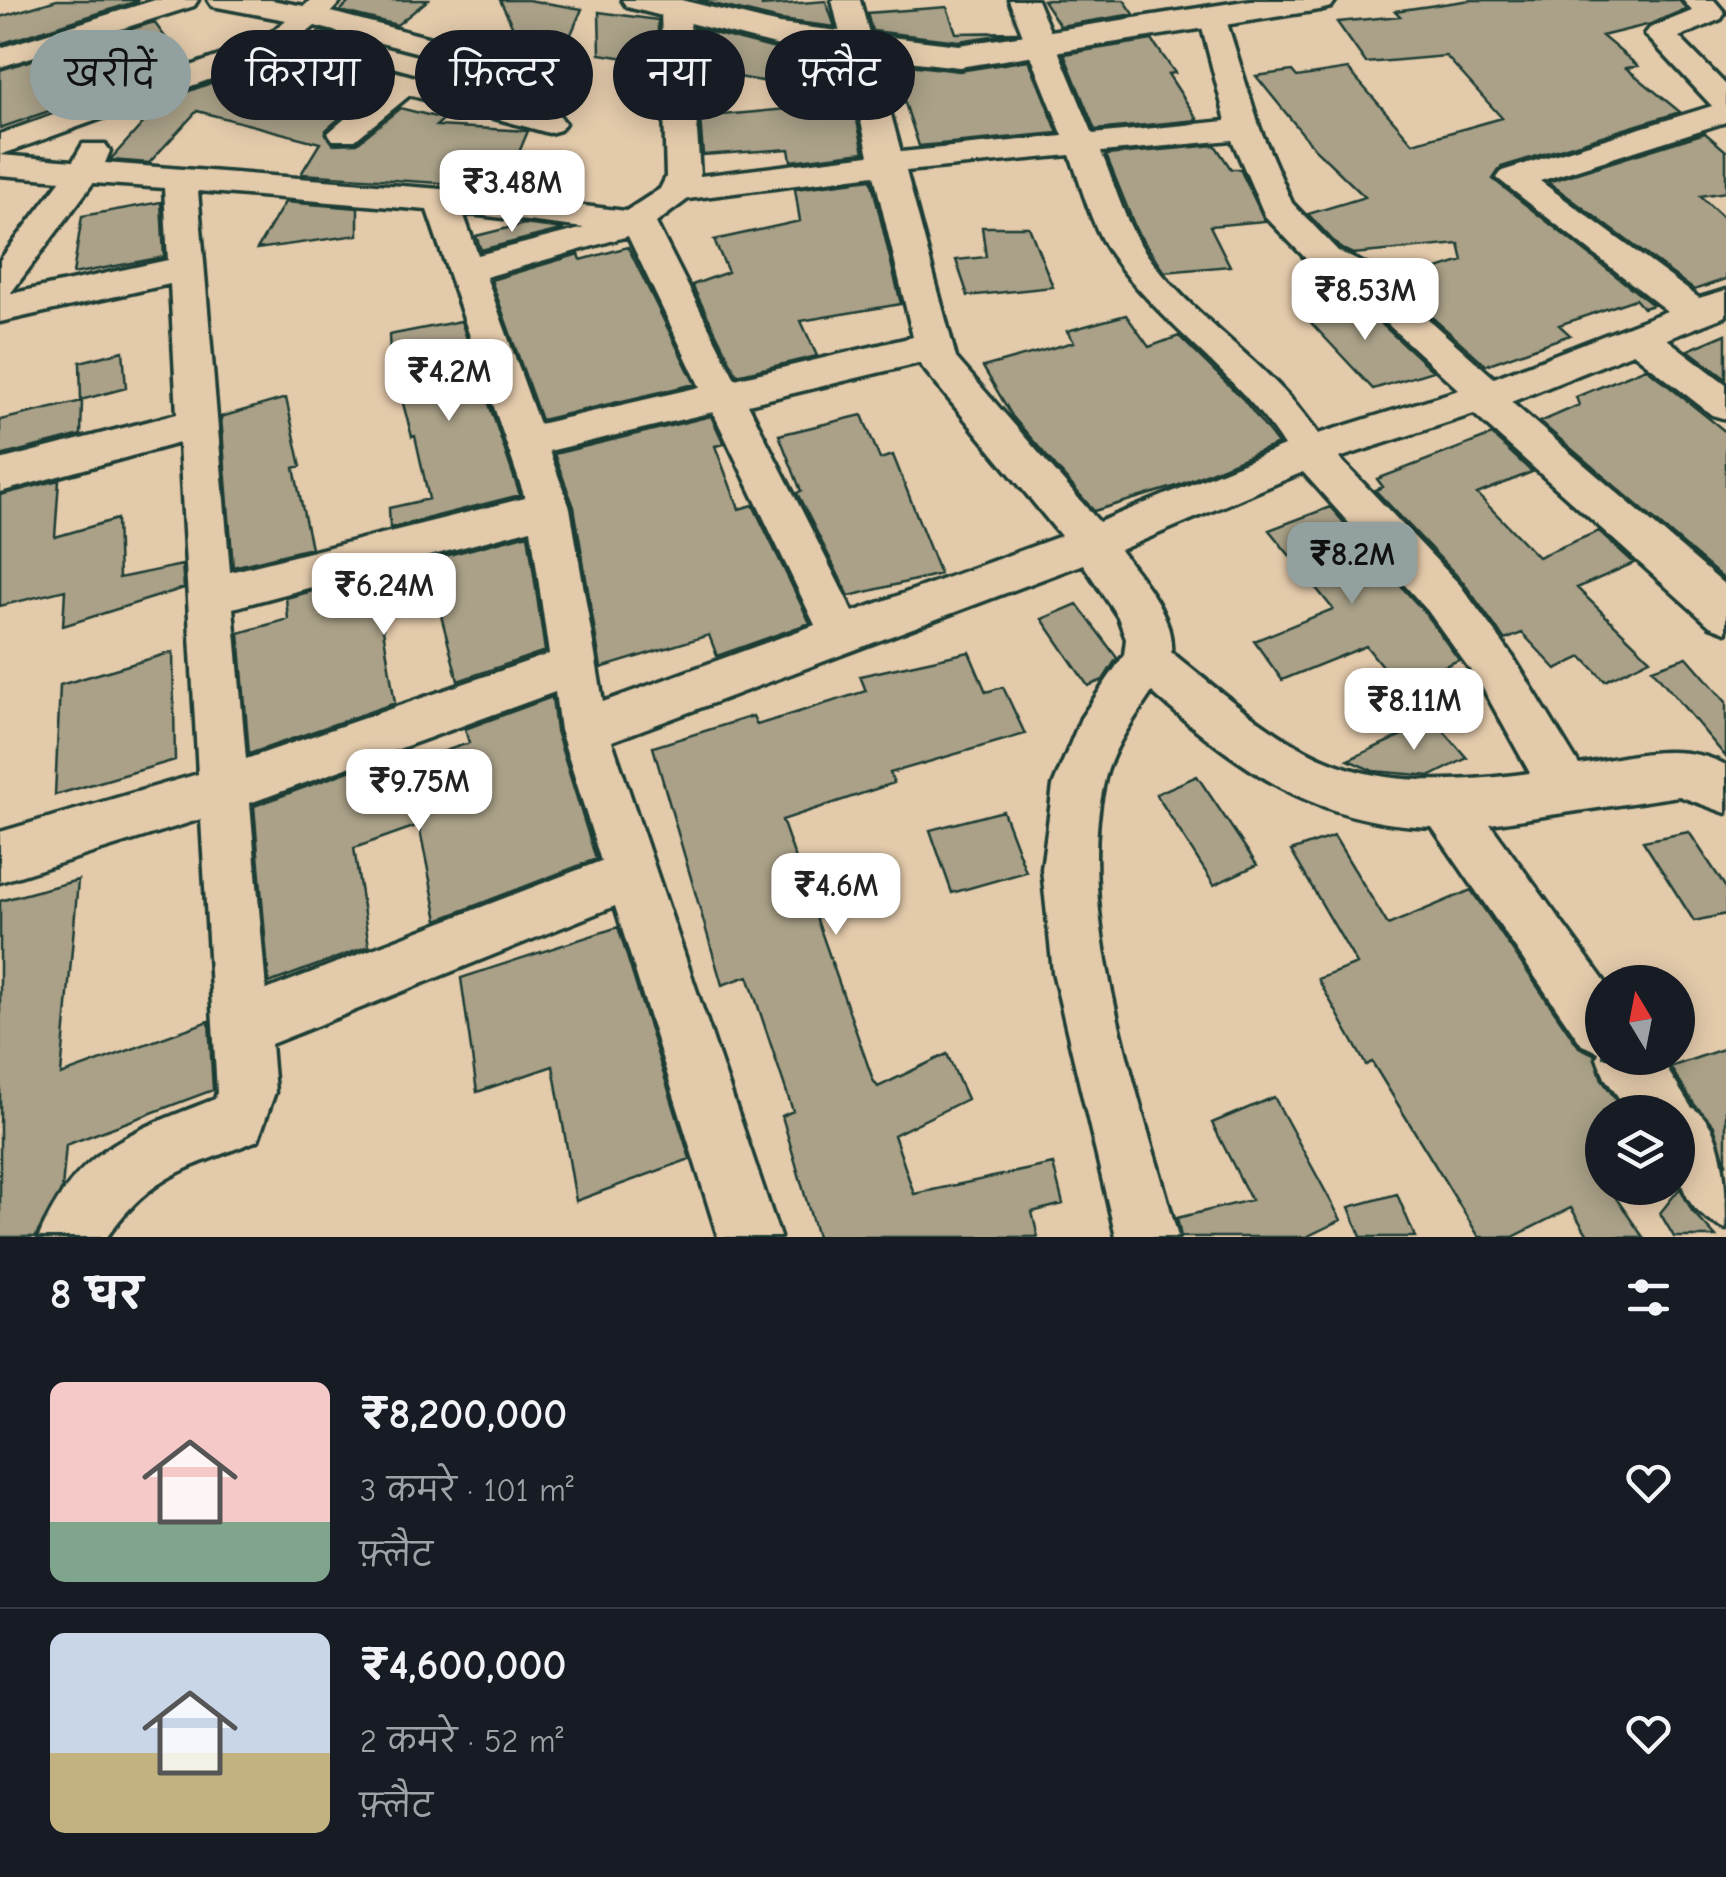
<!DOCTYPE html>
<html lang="hi">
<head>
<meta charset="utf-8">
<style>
  body { margin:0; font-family:"Comic Neue","Playpen Sans Deva",sans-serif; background:#242831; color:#f1f3f6; height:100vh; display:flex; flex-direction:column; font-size:38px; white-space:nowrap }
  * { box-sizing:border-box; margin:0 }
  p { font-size:32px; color:#9ea1a6 }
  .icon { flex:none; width:55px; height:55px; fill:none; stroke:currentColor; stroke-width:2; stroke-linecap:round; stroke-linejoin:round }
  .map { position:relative; height:1237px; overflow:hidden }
  .side { display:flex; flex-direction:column; background:#171b24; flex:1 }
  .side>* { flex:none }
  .hud { position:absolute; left:30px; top:30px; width:1000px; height:90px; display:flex; gap:20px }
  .needle { width:65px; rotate:350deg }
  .fabs { position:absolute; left:1585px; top:965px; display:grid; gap:20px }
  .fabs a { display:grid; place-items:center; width:110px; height:110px; border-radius:50%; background:#171b24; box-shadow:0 5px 25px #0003; font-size:50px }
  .price { position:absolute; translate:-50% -85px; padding:0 22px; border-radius:20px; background:#fff; color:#222; font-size:32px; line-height:65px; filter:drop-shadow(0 2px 5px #0008) }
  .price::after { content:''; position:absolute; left:50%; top:60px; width:30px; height:22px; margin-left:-15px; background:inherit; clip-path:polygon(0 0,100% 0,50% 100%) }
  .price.current { background:#92a19f; color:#111 }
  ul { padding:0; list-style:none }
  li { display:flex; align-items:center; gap:30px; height:250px; padding:0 50px }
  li+li { border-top:2px solid #363941 }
  li span { display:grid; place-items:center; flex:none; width:280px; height:200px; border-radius:15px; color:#555 }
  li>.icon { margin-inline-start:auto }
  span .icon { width:120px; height:120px; fill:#fffc; stroke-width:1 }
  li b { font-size:42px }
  h2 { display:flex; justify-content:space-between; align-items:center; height:120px; padding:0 50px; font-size:42px }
  .tag { padding:0 35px; border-radius:45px; background:#171b24; box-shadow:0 5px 25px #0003; font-size:35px; line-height:90px }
  .tag.current { background:#92a19f; color:#111 }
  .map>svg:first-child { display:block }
</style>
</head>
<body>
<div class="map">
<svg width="1726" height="1237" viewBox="0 0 1726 1237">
  <rect width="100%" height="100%" fill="#e3caab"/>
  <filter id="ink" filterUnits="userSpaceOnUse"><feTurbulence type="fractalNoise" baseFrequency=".01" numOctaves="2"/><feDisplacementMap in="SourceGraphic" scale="20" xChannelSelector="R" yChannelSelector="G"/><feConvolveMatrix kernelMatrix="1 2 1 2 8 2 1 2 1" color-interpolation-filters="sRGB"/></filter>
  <g filter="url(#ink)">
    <path fill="#aaa188" stroke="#1f3d34" stroke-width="2.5" d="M57,0H138V1L0,44V17Z
      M351,0H428L397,25L340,11Z
      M500,0H528L582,9L565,48L519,40Z
      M697,0H761L762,6L826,1L835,27L780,20Z
      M1043,0H1124L1134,14L1060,26Z
      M1471,0H1679L1686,9L1651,24L1602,36L1638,66L1626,68L1680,112L1501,167L1493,179L1653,305L1643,308L1635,299L1559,325L1570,335L1486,365L1393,283L1463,261L1459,244L1353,254L1340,248L1308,214L1365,197L1315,149L1256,76L1292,71L1297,77L1348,69L1413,143L1502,118L1446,56L1366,63L1337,22L1400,16L1395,11Z
      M947,7L956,33L1018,32L959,41L872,31L867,13Z
      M599,12L658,20V32L637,60L600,54Z
      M154,22L185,64L0,128V70Z
      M694,28L779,50L842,57L851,96L697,70Z
      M320,31L373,45L358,58L305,43Z
      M1152,40L1175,73L1168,74L1198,120L1095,130L1064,54Z
      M1029,60L1058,133L919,146L892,63L959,71Z
      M279,63L333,78L321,88L363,98L326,130L333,144L357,143L400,108L444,119L436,126L528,131L515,162L479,159L470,185L301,174L320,143L197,111L149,163L110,160L164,100L252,68L261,77Z
      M853,103L864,152L791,161L789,149L703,155L700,117Z
      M1705,133L1726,151V192L1700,196L1726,220V279L1694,290L1548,182Z
      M1215,145L1231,169H1240L1265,221L1210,226L1230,266L1165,272L1137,232L1106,155Z
      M871,179L901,304L801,321L817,356L737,375L692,285L728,272L714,240L800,221L795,189Z
      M161,202L164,257L73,274L82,216Z
      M285,202L358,208V235L257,249Z
      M524,224L564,229L481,250L476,236Z
      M982,227H1029L1053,287L968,296L956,260L986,257Z
      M628,247L695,384L541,420L491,280L579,254L581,260Z
      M1351,296L1433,371L1373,389L1300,311Z
      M1126,315L1149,347L1179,336L1243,399L1278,444L1177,486L1094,511L1012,416L983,367L1074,342L1067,331Z
      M461,321L520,495L390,528L389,508L429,499L415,436L412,437L390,355L389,335Z
      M1726,334V379L1688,350Z
      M123,351L126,388L81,400L80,362Z
      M1646,368L1726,432V581L1540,422L1579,405L1576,397Z
      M286,398L301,466L294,468L311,548L233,567L221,417Z
      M82,401L81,435L0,456V420Z
      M862,415L880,459L893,455L940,574L849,596L797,493L801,491L779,435Z
      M711,416L724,444L715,446L739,509L753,505L810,623L717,656L709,635L601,668L574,507L554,454Z
      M1492,435L1532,472L1477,494L1538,557L1599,531L1634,563L1577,588L1650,659L1605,681L1582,657L1556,669L1522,633L1505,640L1463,582L1375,490L1383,487L1377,479Z
      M59,480L55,537L117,519L119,578L182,565L184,588L63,626L65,590L0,606V495Z
      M1330,507L1425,613L1459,660L1398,686L1366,646L1282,680L1254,641L1333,609L1269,530Z
      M528,534L545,651L458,681L436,596L380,611L395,703L249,754L239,633L288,619L286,598Z
      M1077,604L1117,658L1103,680L1088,686L1042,619Z
      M173,652L175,760L55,795L60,685Z
      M969,652L986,692L1003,687L1025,734L890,773L894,783L782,820L873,1080L878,1087L947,1054L967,1099L894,1135L914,1194L1053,1164L1063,1204L1032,1212L1038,1237H817L782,1116L793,1111L748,976L722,985L653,747L753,716L757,725L866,691L860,676Z
      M1687,657L1726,702V757L1652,669Z
      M552,697L556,731L596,859L438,920L419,825L354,848L369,946L269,983L254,806L403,751L406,764L469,743L465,729Z
      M1434,720L1467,758L1431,776L1373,771L1348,760Z
      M1197,776L1257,865L1214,885L1156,794Z
      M1003,811L1026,872L952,893L930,830Z
      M1689,832L1726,888V914L1694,921L1643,841Z
      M1334,836L1388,925L1471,890L1579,1047L1594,1054L1602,1080L1625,1112H1602V1188H1609L1643,1237H1589L1571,1208L1513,1237H1479L1372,1062L1366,1065L1318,979L1357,964L1291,851Z
      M78,880L61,1075L209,1021L213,1090L66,1145L62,1189L35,1237H0V901Z
      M618,927L690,1159L576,1201L553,1066L477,1092L461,978Z
      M1726,1048V1165L1714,1126L1694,1104L1670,1067Z
      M1274,1097L1341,1220L1306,1237H1181L1177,1218L1251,1200L1212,1123Z
      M1680,1188L1692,1211L1716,1237H1674L1660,1213Z
      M1397,1194L1415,1237H1361L1349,1207Z"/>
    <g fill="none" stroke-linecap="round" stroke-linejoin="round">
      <g stroke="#1f3d34" stroke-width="7">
        <path id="street" d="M155,0H198L194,6L0,67V48Z
          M208,0H271L304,6L311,0H342L331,12L469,48L473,54L469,60L458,63L315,26L293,44L560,116L565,123L560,130L549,133L410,95L355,140H333L328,133L382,87L272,57L0,155V134L261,41L286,20L212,6Z
          M675,0L685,3L689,9L700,176L869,155L832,0H860L901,152L1063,136L1009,0H1037L1093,134L1226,121L1199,16L1203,10H1223L1260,129L1292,203L1338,251L1368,266L1494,378L1667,311L1497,178L1502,171L1712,106L1645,34L1650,28L1692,11L1683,0H1714L1725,13L1721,19L1679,37L1726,85V122L1540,181L1699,298L1726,290V316L1667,339L1726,384V419L1712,415L1633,353L1511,402L1726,586V632L1710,626L1474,414L1339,458L1460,585L1513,657L1579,765C1627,757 1680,740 1726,765V813L1679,796L1490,824L1605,982L1602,1058H1660L1691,1107C1726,1125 1726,1191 1726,1229C1671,1207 1678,1163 1678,1112H1629L1605,1078L1597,1058L1599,1052L1582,1045L1432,827C1311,823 1239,768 1152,692C1132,722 1110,751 1103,787C1074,921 1143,1106 1178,1237H1116L1053,972L1042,869L1053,786L1081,718L1124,655L1126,639L1118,617L1083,564L612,741L780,1237H718L615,906L271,1044L275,1092L258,1140C189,1168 152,1173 107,1237H39C77,1147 132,1132 215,1099L217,1092L201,819L0,882V832L198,774L179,443L0,492V460L177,414L170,284L0,322V260L61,180L0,175V155L73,161L83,144H105L110,151L105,163L441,189L626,211L660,189L666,177L661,9L665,3ZM1232,140L1265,216L1314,267L1342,282L1459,390L1318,434C1271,361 1187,318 1140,244C1123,217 1114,182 1101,152ZM1070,155C1082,187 1092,228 1112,256C1161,325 1241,377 1284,446L1099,522L956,358L906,171ZM874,175L913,337L735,379L656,223L688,199ZM93,183L164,188L168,260L10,294ZM198,191L427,210L525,498L230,572ZM463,213L584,228L478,255ZM628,236L700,387L539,424L486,277ZM919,363L1061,536L853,612L748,404ZM713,412L815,625L603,702L570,508L549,451ZM1303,472L1428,611L1481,685L1530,773C1348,797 1307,763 1171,652C1174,614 1141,579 1120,550ZM531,529L549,654L246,759L233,608ZM555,692L560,730L601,861L266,990L250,803Z"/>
      </g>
      <g stroke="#1f3d34" stroke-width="7">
        <path id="secondary" d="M622,0H681L779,24L959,45L1251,0H1336L1331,7L1319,10L959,67L779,46L627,7Z"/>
      </g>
      <use href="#street" fill="#e3caab" fill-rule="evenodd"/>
      <use href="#secondary" fill="#e3caab" fill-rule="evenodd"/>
    </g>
  </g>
</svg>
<div class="fabs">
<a><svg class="needle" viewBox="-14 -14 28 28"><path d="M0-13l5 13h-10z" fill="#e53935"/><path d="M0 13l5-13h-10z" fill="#9ea1a6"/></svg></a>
<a><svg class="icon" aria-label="layers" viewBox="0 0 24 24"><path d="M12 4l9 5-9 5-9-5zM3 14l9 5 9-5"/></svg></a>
</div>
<b class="price" style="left:512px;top:235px">₹3.48M</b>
<b class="price" style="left:1365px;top:343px">₹8.53M</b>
<b class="price" style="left:449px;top:424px">₹4.2M</b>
<b class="price current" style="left:1352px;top:607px">₹8.2M</b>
<b class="price" style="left:384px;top:638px">₹6.24M</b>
<b class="price" style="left:1414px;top:753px">₹8.11M</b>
<b class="price" style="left:419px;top:834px">₹9.75M</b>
<b class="price" style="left:836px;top:938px">₹4.6M</b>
<div class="hud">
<a class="tag current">खरीदें</a>
<a class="tag">किराया</a>
<a class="tag">फ़िल्टर</a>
<a class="tag">नया</a>
<a class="tag">फ़्लैट</a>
</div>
</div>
<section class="side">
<h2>8 घर<svg class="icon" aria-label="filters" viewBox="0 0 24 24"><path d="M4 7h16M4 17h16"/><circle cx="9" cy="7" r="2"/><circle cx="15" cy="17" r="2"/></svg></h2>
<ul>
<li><span style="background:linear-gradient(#f6c9c9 70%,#7fa58c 0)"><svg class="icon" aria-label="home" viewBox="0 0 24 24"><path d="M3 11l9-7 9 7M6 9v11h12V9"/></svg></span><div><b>₹8,200,000</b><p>3 कमरे · 101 m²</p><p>फ़्लैट</p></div><svg class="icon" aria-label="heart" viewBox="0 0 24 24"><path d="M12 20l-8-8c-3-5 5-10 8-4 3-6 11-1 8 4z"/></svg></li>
<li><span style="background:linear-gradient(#c9d6e8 60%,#c2b280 0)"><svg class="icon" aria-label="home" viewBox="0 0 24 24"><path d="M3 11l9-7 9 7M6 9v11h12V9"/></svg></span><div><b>₹4,600,000</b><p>2 कमरे · 52 m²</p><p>फ़्लैट</p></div><svg class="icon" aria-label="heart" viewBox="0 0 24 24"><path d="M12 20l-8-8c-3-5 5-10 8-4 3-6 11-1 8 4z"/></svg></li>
</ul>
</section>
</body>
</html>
